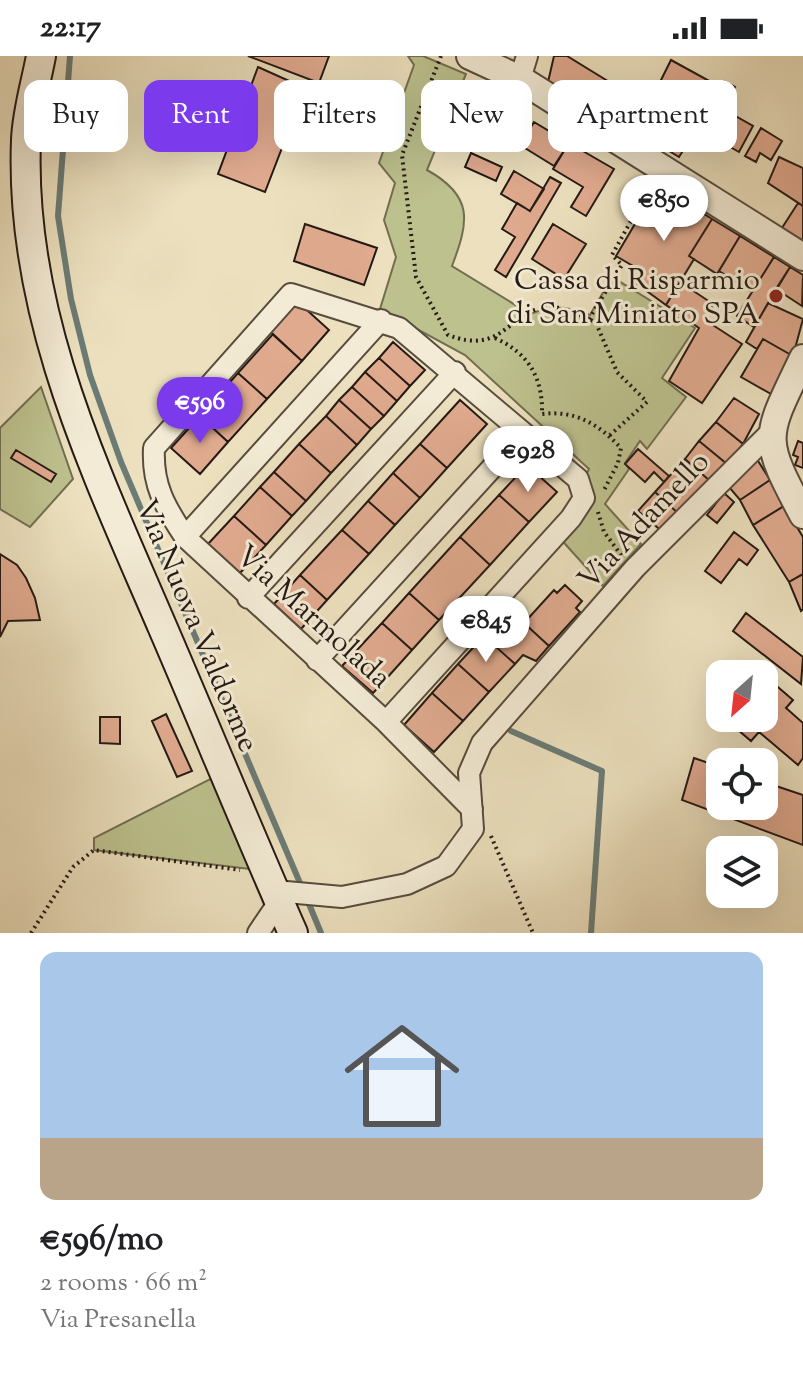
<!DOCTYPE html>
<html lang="en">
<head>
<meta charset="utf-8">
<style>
  body { margin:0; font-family:"Sorts Mill Goudy",serif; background:#f2f2f2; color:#202124; height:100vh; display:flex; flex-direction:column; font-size:30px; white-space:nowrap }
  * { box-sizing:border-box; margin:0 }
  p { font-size:26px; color:#757577 }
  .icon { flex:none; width:44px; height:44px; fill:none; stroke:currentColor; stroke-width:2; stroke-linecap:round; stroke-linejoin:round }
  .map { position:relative; height:877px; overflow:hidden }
  .side { display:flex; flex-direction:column; background:#fff; flex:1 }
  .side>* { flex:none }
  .banner { position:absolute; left:24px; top:24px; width:756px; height:72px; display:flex; gap:16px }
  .needle { width:52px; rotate:207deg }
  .controls { position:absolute; left:706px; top:604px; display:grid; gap:16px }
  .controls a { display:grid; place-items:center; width:72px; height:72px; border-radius:16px; background:#fff; box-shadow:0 8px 32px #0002; font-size:40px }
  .price { position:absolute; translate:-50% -68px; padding:0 18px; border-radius:28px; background:#fff; color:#222; font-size:26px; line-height:52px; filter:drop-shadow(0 2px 4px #0008) }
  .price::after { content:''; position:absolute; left:50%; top:48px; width:24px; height:18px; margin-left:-12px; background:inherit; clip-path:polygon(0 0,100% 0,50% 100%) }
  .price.current { background:#7c3aed; color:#fff }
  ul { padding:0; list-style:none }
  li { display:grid; align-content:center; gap:16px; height:424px; padding:0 40px }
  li+li { border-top:2px solid #e0e0e0 }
  li span { display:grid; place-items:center; height:248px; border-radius:16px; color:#555 }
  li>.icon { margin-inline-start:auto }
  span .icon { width:144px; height:144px; fill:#fffc; stroke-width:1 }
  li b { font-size:34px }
  .pill { padding:0 28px; border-radius:16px; background:#fff; box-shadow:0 8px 32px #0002; font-size:28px; line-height:72px }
  .pill.current { background:#7c3aed; color:#fff }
  .status { display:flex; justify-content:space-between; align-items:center; height:56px; padding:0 40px; background:#fff; direction:ltr }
  .status svg { height:22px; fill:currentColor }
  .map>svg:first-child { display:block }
</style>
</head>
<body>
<div class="status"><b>22:17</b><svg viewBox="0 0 49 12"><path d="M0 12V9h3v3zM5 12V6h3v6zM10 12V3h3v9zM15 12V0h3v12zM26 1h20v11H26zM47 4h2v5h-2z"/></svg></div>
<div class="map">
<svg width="803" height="877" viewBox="0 0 803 877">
  <rect width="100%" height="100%" fill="#ece0be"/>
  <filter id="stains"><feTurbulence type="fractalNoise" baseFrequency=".0025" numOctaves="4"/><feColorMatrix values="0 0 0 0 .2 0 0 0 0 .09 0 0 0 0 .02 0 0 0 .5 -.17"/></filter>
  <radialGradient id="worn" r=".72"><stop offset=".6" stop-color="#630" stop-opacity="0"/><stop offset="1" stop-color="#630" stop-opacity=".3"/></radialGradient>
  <path fill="#bdc18e" stroke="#716e51" stroke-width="2" d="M408,0H423L466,18L427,114C474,140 469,165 452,210L530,258C553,249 566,250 590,259L612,221L695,272L662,322L686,341L647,393L640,385L625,407L629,413L605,448L641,488L603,530L557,479L589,413L465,299L380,253L396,201L384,164L395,127L379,107L414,9Z
    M41,331L73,423L30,471L0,453V372Z
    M224,716L267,815L94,794V782Z"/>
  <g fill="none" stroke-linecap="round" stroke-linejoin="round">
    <path stroke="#6b7b75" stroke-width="6" d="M70,0L58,160L71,243L90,319L121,406L300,827
      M511,675L602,715L591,877
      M309,848L321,877"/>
  </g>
  <path fill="#e0aa8f" stroke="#251a14" stroke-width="2" d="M248,0H329L319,27Z
    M554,0H567L624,35L607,62L548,26Z
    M671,4L720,31L724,25L735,31L727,46L718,41L707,59L657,32Z
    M258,11L305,32L265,136L218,118Z
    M465,35L525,59L512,91L452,67Z
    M665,51L698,71L679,101L646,81Z
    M723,53L753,70L739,96L716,83L714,88L706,84Z
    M534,66L569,87L554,110L520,89Z
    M761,72L782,85L771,104L760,97L756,106L745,100Z
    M569,87L614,113L586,160L571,151L583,131L553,113Z
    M471,97L502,111L496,125L465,111Z
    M779,101L803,112V150L768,127Z
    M514,115L544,133L530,155L501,138Z
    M550,121L561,127L506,221L495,214L515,181L502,173L517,147L530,155Z
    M658,129L712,163L689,200L694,203L666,249L637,228L643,216L616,200Z
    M798,147L803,150V191L780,175Z
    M712,163L740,180L717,218L689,200Z
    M305,168L377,192L364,229L294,205Z
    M553,168L586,188L564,223L532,203Z
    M740,180L774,201L752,236L719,215Z
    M774,201L790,211L754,271L737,260Z
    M790,211L803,219L802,250L776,233Z
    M680,226L713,248L705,264L742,288L702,347L669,325L699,272L666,249Z
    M298,246L329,274L302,305L270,276Z
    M768,247L803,263L793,300L763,283L757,293L746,286Z
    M273,278L302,305L267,343L238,317Z
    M763,283L793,300L771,338L741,321Z
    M393,286L425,314L410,330L379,302Z
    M379,302L410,330L397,345L365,316Z
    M365,316L397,345L384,360L352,331Z
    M238,317L267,343L228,386L200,360Z
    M352,331L384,360L371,373L339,344Z
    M734,342L759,358L743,388L716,366Z
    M339,344L371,373L357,389L326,360Z
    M460,344L487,368L447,412L420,388Z
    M200,360L228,386L200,418L171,392Z
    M326,360L357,389L331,417L299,388Z
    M716,366L743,388L727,408L699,385Z
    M699,385L727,408L710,425L685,403Z
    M798,385L803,387V412L795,409L798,401L793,399Z
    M299,388L331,417L306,445L274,416Z
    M420,388L447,412L420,442L393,417Z
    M638,393L669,420L664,426L654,416L645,426L625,408Z
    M16,394L56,418L51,426L11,402Z
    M755,400L770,424L740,444L729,431Z
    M685,403L710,425L680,459L655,436Z
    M527,409L557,436L529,466L499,439Z
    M274,416L306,445L292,460L260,431Z
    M393,417L420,442L395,469L368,445Z
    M770,424L784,450L753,469L740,444Z
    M260,431L292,460L266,489L234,460Z
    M655,436L680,459L664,477L638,455Z
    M724,437L734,446L717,467L707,459Z
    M499,439L529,466L490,509L460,481Z
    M368,445L395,469L369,498L342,474Z
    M784,450L803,481V518L789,526L753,469Z
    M234,460L266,489L240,517L208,488Z
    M342,474L369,498L327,544L300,519Z
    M734,476L758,494L747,509L739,503L721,527L705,515Z
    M460,481L490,509L439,564L409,537Z
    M0,498L17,509L26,522L35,542L40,564L8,565L0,581Z
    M803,518V553L801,555L789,526Z
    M300,519L327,544L301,573L274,548Z
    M565,529L582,545L576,552L580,556L549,590L524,567L554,534L557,537Z
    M409,537L439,564L412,594L382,567Z
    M746,557L803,601L801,628L733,575Z
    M497,566L512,580L524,567L549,590L536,605L523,599L515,608L484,580Z
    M382,567L412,594L386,623L356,595Z
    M484,580L515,608L489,636L458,608Z
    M356,595L386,623L373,637L342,610Z
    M458,608L489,636L463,665L432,637Z
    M764,619L793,644L786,652L803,667V702L798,709L759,676L751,685L724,662H764Z
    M432,637L463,665L434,696L404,669Z
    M166,658L192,715L177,721L152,665Z
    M100,661H120V688L100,687Z
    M694,702L720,711V750H764V726L803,739V789L682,744Z"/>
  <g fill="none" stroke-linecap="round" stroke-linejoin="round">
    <g stroke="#574c3e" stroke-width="24">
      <path id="minor" d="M520,23L527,0
        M185,481L381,264
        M248,542L455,316
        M317,604L522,379
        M386,666L571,462L584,442L578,423L399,272L291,238L154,392C152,429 165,451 185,481L386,666L472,753
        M275,835L342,841L407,828L446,810L473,773L469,717L482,687L635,512L771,376
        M258,877L279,846"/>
    </g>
    <g stroke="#574c3e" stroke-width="30">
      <path id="tertiary" d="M470,0L520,23L803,201
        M803,302C765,382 760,379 803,459"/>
    </g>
    <g stroke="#251a14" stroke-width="32">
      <path id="secondary" d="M41,0C36,27 27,56 26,84C19,258 95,414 162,570C206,672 248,775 293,877"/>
    </g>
    <path stroke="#251a14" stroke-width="4" stroke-dasharray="2 4" stroke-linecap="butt" d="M441,0L402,99L416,221L448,279C501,299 507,260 541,252C560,248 580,258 596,267L617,316L647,346L609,380
      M589,263L622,209L612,199L650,131
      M495,282C528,297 543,321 542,358C576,354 598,368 621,392L618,407L603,436
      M598,456L604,476L622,500
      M491,780L533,877
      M31,877L73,811L94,794L240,814"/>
    <use href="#minor" stroke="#f3ebd5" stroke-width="20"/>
    <use href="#tertiary" stroke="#f3ebd5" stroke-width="26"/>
    <use href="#secondary" stroke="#f3ebd5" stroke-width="28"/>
  </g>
  <circle fill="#8f2418" stroke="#f3ebd5" stroke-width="3" cx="776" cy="240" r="8"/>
  <g text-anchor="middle" stroke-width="6" stroke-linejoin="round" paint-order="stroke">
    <g font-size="30" fill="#251a14" stroke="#f3ebd5" text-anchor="end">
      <text x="760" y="233">Cassa di Risparmio<tspan x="760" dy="34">di San Miniato SPA</tspan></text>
    </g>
    <g font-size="30" fill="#251a14" stroke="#f3ebd5">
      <text transform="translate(643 464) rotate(-47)" y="10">Via Adamello</text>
      <text transform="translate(314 560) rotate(42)" y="10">Via Marmolada</text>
      <text transform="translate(198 569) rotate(67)" y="10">Via Nuova Valdorme</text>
    </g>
  </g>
  <rect width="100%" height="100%" filter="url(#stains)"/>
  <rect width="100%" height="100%" fill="url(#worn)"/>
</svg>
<div class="controls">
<a><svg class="needle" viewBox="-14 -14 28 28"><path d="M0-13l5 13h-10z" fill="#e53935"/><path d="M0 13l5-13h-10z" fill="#757577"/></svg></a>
<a><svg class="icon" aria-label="locate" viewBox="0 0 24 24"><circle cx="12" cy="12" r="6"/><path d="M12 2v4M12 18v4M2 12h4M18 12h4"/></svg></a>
<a><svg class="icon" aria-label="layers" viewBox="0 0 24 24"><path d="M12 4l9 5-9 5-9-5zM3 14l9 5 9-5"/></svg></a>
</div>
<b class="price" style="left:664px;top:187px">€850</b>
<b class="price current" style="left:200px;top:389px">€596</b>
<b class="price" style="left:528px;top:438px">€928</b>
<b class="price" style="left:486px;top:608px">€845</b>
<div class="banner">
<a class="pill">Buy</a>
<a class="pill current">Rent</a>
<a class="pill">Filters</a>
<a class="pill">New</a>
<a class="pill">Apartment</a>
</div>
</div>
<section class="side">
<ul>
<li><span style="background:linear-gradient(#a9c7e8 75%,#b9a48a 0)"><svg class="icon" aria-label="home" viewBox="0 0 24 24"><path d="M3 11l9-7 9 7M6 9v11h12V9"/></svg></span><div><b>€596/mo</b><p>2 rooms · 66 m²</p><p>Via Presanella</p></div></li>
</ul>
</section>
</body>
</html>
